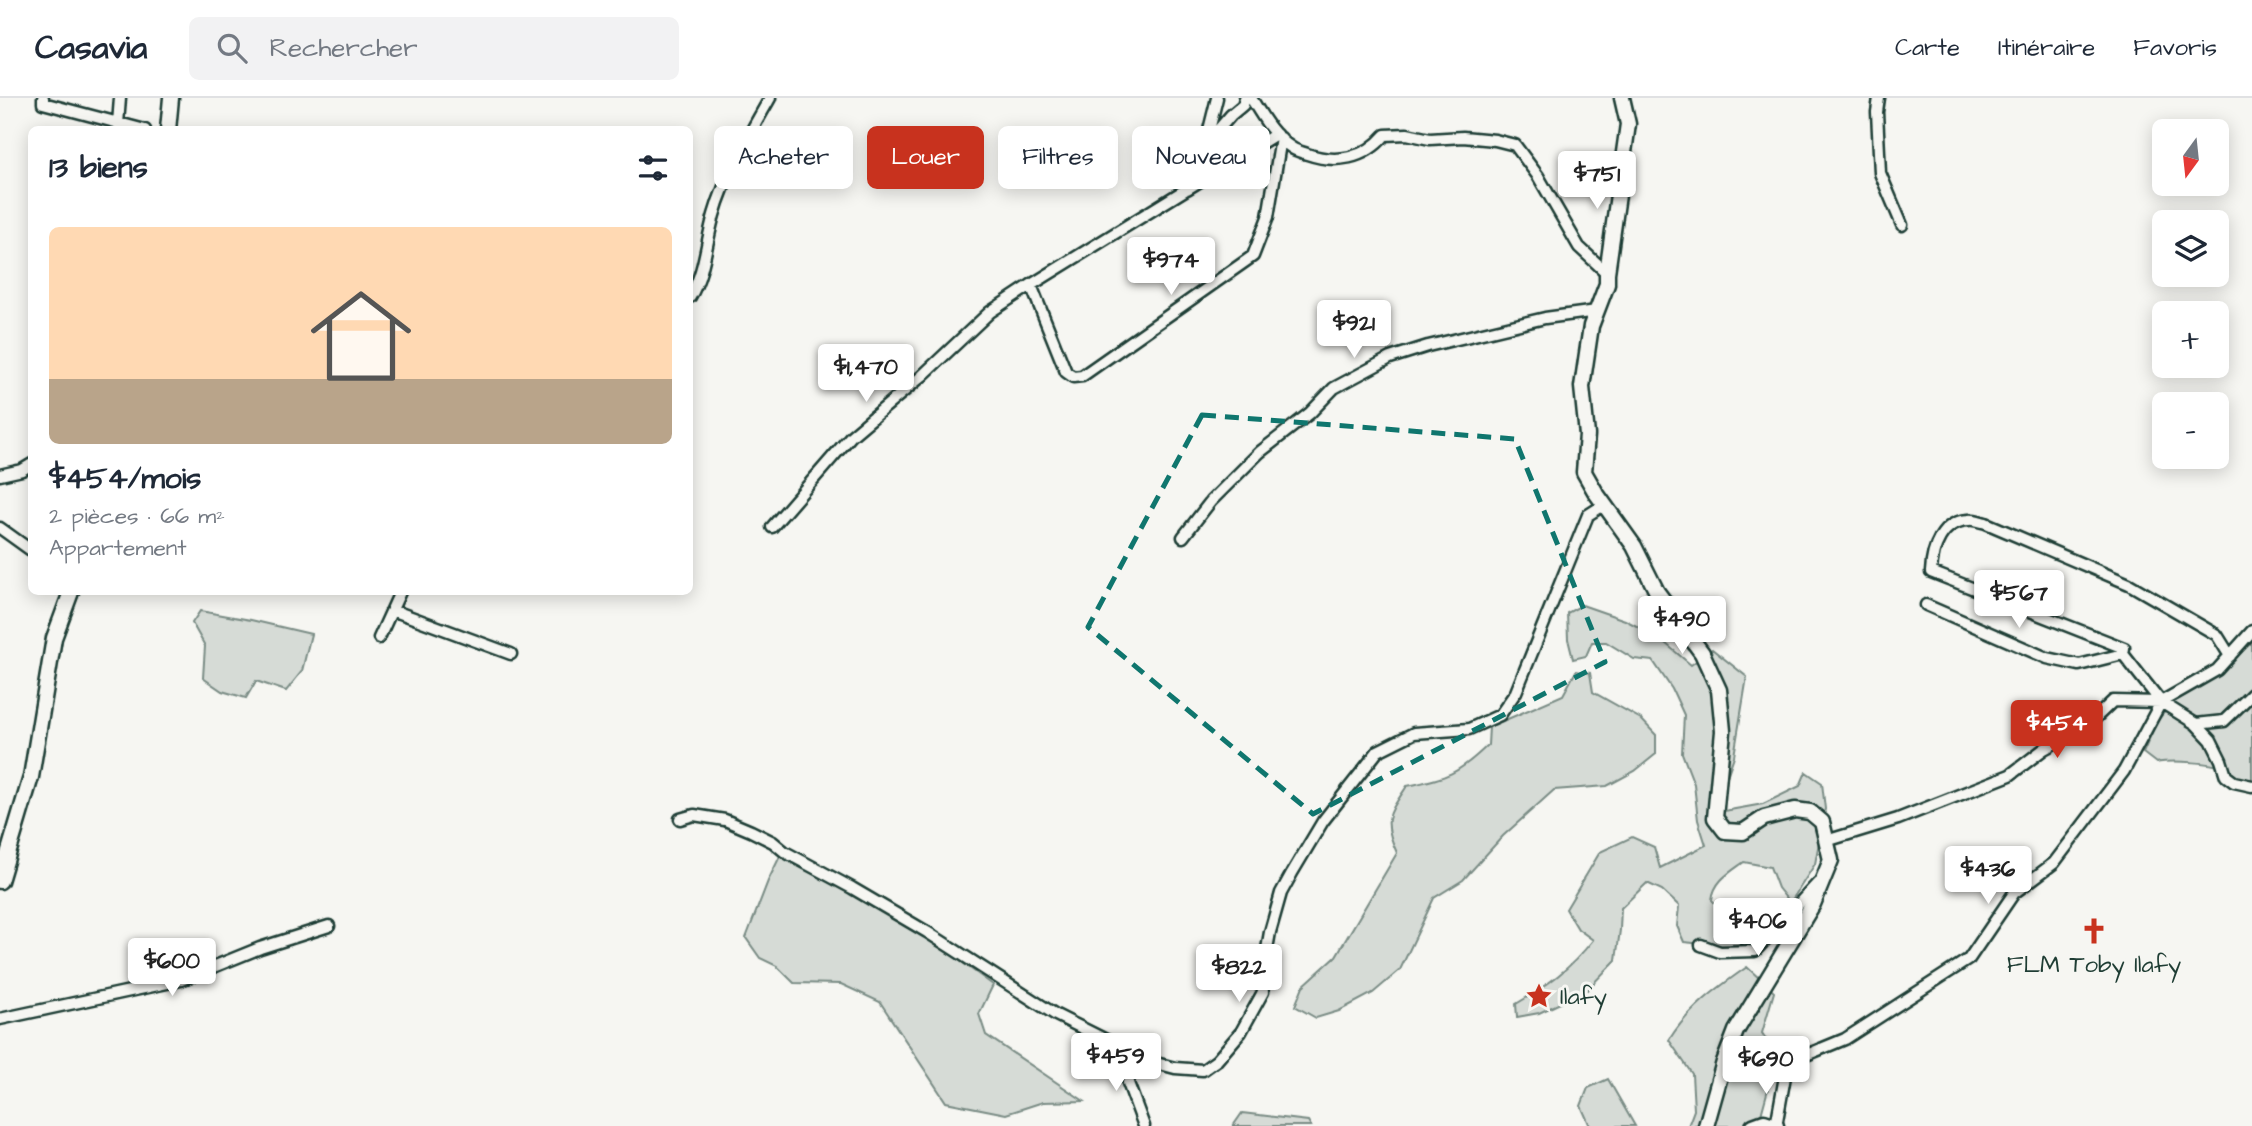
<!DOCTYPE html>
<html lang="fr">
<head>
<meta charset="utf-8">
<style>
  body { margin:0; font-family:"Architects Daughter",sans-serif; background:#f2f2f3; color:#1f2937; height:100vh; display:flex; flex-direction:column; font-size:26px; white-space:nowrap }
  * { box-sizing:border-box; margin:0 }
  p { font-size:23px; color:#747a83 }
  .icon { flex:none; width:38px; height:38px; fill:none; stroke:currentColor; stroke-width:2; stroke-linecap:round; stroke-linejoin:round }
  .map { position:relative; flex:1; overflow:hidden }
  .sheet { position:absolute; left:28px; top:28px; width:665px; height:469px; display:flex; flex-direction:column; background:#fff; border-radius:10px; box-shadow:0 4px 18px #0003 }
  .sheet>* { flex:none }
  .guide { position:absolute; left:714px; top:28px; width:665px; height:63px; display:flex; gap:14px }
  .needle { width:46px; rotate:195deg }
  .fabs { position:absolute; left:2152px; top:21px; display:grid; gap:14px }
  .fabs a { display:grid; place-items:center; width:77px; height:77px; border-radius:10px; background:#fff; box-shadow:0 4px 18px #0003; font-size:35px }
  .price { position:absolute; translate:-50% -60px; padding:0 16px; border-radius:7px; background:#fff; color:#222; font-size:23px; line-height:46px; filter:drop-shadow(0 2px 4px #0008) }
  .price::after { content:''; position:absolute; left:50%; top:42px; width:21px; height:16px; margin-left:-10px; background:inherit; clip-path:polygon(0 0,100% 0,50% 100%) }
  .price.selected { background:#c8321e; color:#fff }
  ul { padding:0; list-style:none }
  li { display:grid; align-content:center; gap:14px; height:371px; padding:0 21px }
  li span { display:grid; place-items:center; height:217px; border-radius:10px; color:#555 }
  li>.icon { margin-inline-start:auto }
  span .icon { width:126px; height:126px; fill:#fffc; stroke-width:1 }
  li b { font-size:30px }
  h2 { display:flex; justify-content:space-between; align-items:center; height:84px; padding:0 21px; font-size:30px }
  .pill { padding:0 24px; border-radius:10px; background:#fff; box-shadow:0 4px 18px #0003; font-size:24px; line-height:63px }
  .pill.selected { background:#c8321e; color:#fff }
  header { display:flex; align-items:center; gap:42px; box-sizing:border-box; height:98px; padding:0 35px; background:#fff; border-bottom:2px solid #e0e1e3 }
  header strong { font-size:33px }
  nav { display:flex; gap:38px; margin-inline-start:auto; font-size:24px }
  .search { width:490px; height:63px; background:#f2f2f3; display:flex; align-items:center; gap:18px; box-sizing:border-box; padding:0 24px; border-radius:10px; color:#747a83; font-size:26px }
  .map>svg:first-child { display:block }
</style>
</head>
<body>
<header>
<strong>Casavia</strong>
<div class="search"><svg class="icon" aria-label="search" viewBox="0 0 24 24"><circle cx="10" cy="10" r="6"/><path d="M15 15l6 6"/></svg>Rechercher</div>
<nav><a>Carte</a><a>Itinéraire</a><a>Favoris</a></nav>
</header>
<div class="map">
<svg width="2252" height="1028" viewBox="0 0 2252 1028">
  <rect width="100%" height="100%" fill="#f6f6f2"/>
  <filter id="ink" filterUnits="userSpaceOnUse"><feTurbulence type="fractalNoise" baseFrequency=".0143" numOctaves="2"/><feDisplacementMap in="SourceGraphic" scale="14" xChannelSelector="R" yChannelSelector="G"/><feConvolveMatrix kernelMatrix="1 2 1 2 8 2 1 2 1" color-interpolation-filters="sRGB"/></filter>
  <g filter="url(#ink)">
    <path fill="#d6dbd6" stroke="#7a8c85" stroke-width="2" d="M1582,507L1625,522L1658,539L1691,567L1712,551L1747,579L1734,658L1723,690L1724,713L1763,706L1800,688L1806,674L1822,685L1825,711L1815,766L1790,805L1778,790L1770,769L1744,764C1729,775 1714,783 1712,802L1734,827L1755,826L1769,816L1768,833L1733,849L1684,844L1677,828L1679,808L1662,792L1647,785L1621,810L1620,832L1616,862L1586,893L1539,915L1517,919L1516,906C1548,887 1570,871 1593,842L1578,831L1566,811L1600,754L1632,739L1654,749L1660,770L1706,747L1698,722L1694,686L1682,655L1684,617L1672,591L1653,563L1634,561L1606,544H1592L1586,558L1573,561L1568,541L1567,515Z
      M200,513L251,522L311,536L302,573L286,593L256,583L246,600L222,593L203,580L205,548L192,525Z
      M2252,544V684L2235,681C2235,680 2229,672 2229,672C2216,664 2171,662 2156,665L2143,655L2157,623L2172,605L2216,579Z
      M1576,573L1590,575L1593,594L1641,621L1656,637V656L1635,673L1607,688L1554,692L1503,738L1463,782L1434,800L1400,872L1373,895L1339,913L1316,920L1295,908L1303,888L1336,858L1397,755C1382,722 1388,717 1407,688C1447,680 1458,676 1488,647L1489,629L1563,597Z
      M781,756L801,763L930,841L993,887L979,916L986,937L1084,1003L1043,1004L1006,1016L946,1004L880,904L841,886L794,885L777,868L760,860L746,840L768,783Z
      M1747,869L1774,894L1762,935L1777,958L1758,1028H1688L1694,1012L1692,976L1669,942C1688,911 1717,890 1747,869Z
      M1608,981L1635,1028H1590L1581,1008L1588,990Z
      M1242,1015L1308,1023L1311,1028H1233Z"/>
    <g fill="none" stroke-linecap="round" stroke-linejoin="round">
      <g stroke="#1f3d34" stroke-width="15">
        <path id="street" d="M43,0V5L145,32
          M1251,0C1262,18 1273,38 1292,50C1296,53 1302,54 1307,56C1336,66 1365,61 1385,37L1407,36L1430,41L1463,39L1495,42L1515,47L1538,78L1579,149L1607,175
          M1879,0L1877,14L1880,75L1902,127
          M118,26L120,0
          M1206,44L1217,0
          M1187,91L1276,36
          M1031,187L1066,274L1073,279L1082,278L1253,158L1268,119L1281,40
          M690,199C705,174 706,144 714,117C725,78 750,35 770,0
          M0,377L22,372L32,366
          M772,429L851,338L922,278L990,214L1031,187L1185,92L1206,46L1231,17L1243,7L1245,0
          M0,430L32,453
          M1183,439L1211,403L1260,354L1310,315L1334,290L1390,260L1428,248L1545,220L1597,213
          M1926,507L2047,560L2079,567L2123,556L2124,550L1931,474C1932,451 1941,423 1969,422C1974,421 1981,424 1986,425L2129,486L2217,537L2230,558
          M392,512L511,556
          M379,540L400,494
          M2123,556L2161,604L2196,626L2211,642L2221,662L2226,678L2234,684L2252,688
          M2196,626L2224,623L2252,596
          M680,721L694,717L725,722L751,733L773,744L785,754L852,790L927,834L1056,917L1108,943L1133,959L1175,970L1203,972L1217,962L1241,934L1263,894L1262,880L1270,834L1281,795L1292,775L1323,723L1378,653L1414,635L1469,631L1500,617L1516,594L1588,417L1602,408L1599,401
          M1826,743L1898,721L2010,677L2044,651L2088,627L2113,603L2161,604L2217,572L2252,533
          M1701,847L1720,854L1755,853L1818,785
          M0,921L181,882L260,850L329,828
          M1133,959L1128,985L1144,1028
          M1776,1028L1786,973L1799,960L1845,941L1969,861L2014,795L2054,765L2124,673L2161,604"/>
      </g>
      <g stroke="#1f3d34" stroke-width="19">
        <path id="secondary" d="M1622,0L1628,26L1607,175V186L1591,228L1582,289L1587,337L1584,374L1596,395L1634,448L1657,494L1702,555L1719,592L1723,633L1715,720L1725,733L1743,734L1764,720L1795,712L1810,714L1822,724L1831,762L1813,806L1736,933L1724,964L1706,1028
          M168,32L171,0
          M0,783L31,679L54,540L71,494
          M1753,1028L1764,1024L1776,1028"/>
      </g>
      <use href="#street" stroke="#f6f6f2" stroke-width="10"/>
      <use href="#secondary" stroke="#f6f6f2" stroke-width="14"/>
    </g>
  </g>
  <path fill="none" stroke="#0f766e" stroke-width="5" stroke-dasharray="14 9" stroke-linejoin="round" d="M1202,317L1515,341L1605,564L1313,716L1088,529Z"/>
  <defs>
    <g id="church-bare" transform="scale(2.1)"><path d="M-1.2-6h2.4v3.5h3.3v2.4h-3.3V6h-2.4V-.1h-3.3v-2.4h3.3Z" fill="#c8321e" stroke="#f6f6f2" stroke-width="2.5" paint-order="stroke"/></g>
    <g id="sight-bare" transform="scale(2.1)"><path d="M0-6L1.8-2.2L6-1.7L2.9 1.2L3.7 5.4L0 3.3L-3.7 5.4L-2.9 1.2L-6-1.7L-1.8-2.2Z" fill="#c8321e" stroke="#f6f6f2" stroke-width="2.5" paint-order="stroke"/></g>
  </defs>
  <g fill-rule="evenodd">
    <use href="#church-bare" x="2094" y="833"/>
    <use href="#sight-bare" x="1539" y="898"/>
  </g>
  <g text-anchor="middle" stroke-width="6" stroke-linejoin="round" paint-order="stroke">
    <g font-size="24" fill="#1f3d34" stroke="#f6f6f2">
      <text x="2094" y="874">FLM Toby Ilafy</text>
      <text x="1560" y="906" text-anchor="start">Ilafy</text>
    </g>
  </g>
</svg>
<div class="fabs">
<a><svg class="needle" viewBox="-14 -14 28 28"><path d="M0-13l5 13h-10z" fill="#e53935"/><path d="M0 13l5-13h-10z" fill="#747a83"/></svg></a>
<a><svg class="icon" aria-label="layers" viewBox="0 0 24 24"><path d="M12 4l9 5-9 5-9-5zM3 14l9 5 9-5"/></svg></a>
<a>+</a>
<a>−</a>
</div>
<b class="price" style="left:1597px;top:113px">$751</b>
<b class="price" style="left:1171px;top:199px">$974</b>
<b class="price" style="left:1354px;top:262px">$921</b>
<b class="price" style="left:866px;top:306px">$1,470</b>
<b class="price" style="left:2019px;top:532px">$567</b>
<b class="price" style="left:1682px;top:558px">$490</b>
<b class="price selected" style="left:2057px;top:662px">$454</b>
<b class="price" style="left:1988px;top:808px">$436</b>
<b class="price" style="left:1758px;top:860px">$406</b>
<b class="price" style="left:172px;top:900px">$600</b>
<b class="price" style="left:1239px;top:906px">$822</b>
<b class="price" style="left:1116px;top:995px">$459</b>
<b class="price" style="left:1766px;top:998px">$690</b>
<div class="guide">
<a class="pill">Acheter</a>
<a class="pill selected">Louer</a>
<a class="pill">Filtres</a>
<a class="pill">Nouveau</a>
</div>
<section class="sheet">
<h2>13 biens<svg class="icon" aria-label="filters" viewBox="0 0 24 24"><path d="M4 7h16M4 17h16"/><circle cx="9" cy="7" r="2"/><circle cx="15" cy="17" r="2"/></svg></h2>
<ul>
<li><span style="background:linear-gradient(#ffd9b3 70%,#b9a48a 0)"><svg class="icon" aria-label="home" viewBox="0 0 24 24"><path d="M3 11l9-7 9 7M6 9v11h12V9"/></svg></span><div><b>$454/mois</b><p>2 pièces · 66 m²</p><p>Appartement</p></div></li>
</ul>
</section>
</div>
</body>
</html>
